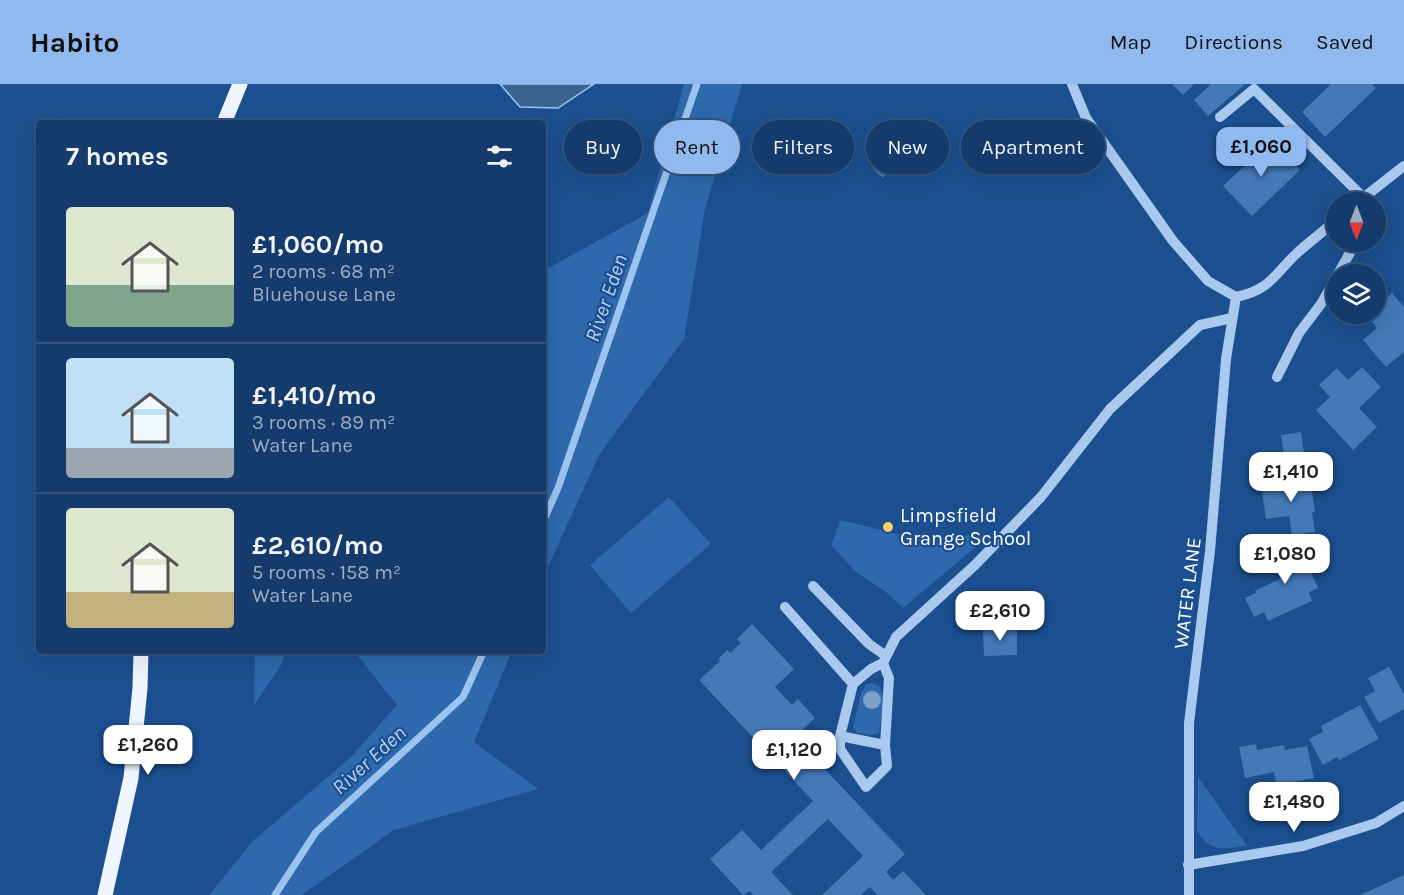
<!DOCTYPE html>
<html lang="en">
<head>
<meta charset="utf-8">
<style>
  body { margin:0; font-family:Karla,sans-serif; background:#214673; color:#f1f3f6; height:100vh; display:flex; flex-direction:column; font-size:22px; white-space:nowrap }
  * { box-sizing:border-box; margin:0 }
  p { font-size:20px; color:#9dadc1 }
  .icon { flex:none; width:33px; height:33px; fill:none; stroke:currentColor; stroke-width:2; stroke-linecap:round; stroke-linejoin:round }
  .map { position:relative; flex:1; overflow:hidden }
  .panel { position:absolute; left:36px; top:36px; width:510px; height:534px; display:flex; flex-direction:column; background:#143b6b; border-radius:6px; box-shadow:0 6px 24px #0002,0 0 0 2px #33557e }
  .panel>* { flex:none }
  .hud { position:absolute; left:564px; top:36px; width:570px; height:54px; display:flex; gap:12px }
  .needle { width:39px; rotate:180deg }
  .controls { position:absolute; left:1326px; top:108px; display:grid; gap:12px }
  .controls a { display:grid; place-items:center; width:60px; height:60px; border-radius:50%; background:#143b6b; box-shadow:0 6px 24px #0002,0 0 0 2px #33557e; font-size:30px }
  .price { position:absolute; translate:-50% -51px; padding:0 14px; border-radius:12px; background:#fff; color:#222; font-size:20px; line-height:39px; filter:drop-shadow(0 2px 3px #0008) }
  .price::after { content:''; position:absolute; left:50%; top:36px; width:18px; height:14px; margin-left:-9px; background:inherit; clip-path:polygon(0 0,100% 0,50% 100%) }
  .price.on { background:#90b9f0; color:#111 }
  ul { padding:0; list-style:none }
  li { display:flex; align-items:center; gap:18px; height:150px; padding:0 30px }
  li+li { border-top:2px solid #33557e }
  li span { display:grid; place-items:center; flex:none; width:168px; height:120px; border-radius:6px; color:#555 }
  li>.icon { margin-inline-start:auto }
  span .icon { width:72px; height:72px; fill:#fffc; stroke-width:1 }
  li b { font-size:26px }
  h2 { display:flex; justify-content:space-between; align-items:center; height:72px; padding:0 30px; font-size:26px }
  .tag { padding:0 21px; border-radius:27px; background:#143b6b; box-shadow:0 6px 24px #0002,0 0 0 2px #33557e; font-size:21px; line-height:54px }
  .tag.on { background:#90b9f0; color:#111 }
  header { display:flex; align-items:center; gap:36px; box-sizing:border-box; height:84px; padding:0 30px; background:#90b9f0; color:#111 }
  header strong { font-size:28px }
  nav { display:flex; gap:33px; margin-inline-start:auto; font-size:21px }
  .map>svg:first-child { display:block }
</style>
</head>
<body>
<header>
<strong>Habito</strong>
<nav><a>Map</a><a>Directions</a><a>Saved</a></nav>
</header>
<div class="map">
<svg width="1404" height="811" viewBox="0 0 1404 811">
  <rect width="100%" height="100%" fill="#1b4f8f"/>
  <path fill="#2e69ad" d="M684,0H742L705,125L684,255L599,371L543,494V187L648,129Z
    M669,413L711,460L631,529L590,481Z
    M841,436L909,453L990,451L903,524L886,508L856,488L831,461Z
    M255,567H286L280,583L254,621Z
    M354,567H512L474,658L538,705L394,746L302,811H209L254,756L351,673L397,621Z
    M872,599L880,603L884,615L879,649L870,651L857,649L853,644L860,613L865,601Z
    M1198,693L1247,762C1223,765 1211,769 1197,747Z"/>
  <path fill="#3c6290" stroke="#9cc4f0" stroke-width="1.5" d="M500,0H594L558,24L520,23Z"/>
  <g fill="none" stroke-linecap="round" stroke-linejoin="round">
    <path stroke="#9cc4f0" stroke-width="7" d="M543,438L558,404L697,0
      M275,811L316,748L463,613L484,567"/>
  </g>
  <path fill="#4478b7" d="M1172,0H1194L1183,11Z
    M1211,0H1245L1208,32L1194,16Z
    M1331,0H1372L1376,4L1325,53L1302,28Z
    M1271,57L1300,86L1252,132L1223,102Z
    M891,65L901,73L883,94L873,85Z
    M1392,209L1404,223V268L1386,283L1363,256L1377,244L1367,231L1376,230V224Z
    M1362,283L1381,303L1359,324L1377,343L1353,366L1316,326L1330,313L1319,301L1337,284L1348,296Z
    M1301,348L1304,369L1284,372L1281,351Z
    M1310,393L1315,428H1312L1315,448L1292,451L1289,432L1266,435L1261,400Z
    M1298,458L1318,504L1309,508L1312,517L1268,537L1264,528L1254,533L1245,514L1256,509L1255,507L1282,494L1271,470Z
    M752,540L794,585L775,603L792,621L798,615L815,634L802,646L811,655L803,662L905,770L886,788L893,796L903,787L926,811H878L870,803L861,811H822L863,772L828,735L771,788L793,811H753L750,807L743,811L710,775L742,746L761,766L813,717L699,596L720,577L718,575L727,566L730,569L741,559L737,555Z
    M1017,544V571L984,572L983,545Z
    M1389,583L1404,610V625L1379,639L1364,613L1375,607L1368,594Z
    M1360,621L1379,655L1339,676L1337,673L1323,681L1309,655L1323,648L1321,642Z
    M1256,660L1257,666L1284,661L1285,666L1307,662L1314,694L1277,701L1274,688L1245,694L1239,663Z
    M1404,791V811H1360Z"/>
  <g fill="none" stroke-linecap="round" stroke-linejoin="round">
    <path stroke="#a9c9ee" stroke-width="10" d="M1072,0L1086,34L1173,157L1208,197L1236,213C1270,206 1274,191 1296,170C1309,158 1323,148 1336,136
      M1220,33L1254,5L1364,114
      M1358,118L1404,82
      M1338,190L1356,158
      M1277,293L1299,249L1321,220L1336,194
      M813,502L869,560L886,572
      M785,523L853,600
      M883,579L896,553L975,481L1041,413L1110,325L1200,241L1232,234
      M883,579L889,594L885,661L887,682L866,703L840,665V652L853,600L871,585Z
      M840,652L885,661
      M1188,781L1303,762L1376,739L1404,722
      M1189,811V639L1210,467L1226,275L1236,213"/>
    <path stroke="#f0f6ff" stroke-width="15" d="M224,39L240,0
      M105,811L131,694L140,604L141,567"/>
  </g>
  <circle fill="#7ea0ca" cx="872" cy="616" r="9"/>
  <circle fill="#ffd166" stroke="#1b4f8f" stroke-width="2" cx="888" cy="443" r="6"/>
  <g text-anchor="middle" stroke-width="4.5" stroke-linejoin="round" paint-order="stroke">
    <g font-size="20" fill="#fff" stroke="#1b4f8f" text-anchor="start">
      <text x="900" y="438">Limpsfield<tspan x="900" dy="23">Grange School</tspan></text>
    </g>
    <g font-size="20" fill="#fff" stroke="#1b4f8f">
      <text transform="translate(1187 509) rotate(-83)" y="7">WATER LANE</text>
    </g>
    <g font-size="21" font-style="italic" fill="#b5d3f5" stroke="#1b4f8f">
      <text transform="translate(606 214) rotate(-71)" y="7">River Eden</text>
      <text transform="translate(369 676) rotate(-42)" y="7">River Eden</text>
    </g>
  </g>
</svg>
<div class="controls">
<a><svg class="needle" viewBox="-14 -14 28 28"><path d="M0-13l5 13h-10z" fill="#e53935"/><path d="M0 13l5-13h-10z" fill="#9dadc1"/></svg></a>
<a><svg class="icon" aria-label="layers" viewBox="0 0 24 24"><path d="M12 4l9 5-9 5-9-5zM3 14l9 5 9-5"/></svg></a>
</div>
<b class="price on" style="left:1261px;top:94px">£1,060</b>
<b class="price" style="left:1291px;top:419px">£1,410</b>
<b class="price" style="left:1285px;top:501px">£1,080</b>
<b class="price" style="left:1000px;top:558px">£2,610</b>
<b class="price" style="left:148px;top:692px">£1,260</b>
<b class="price" style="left:794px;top:697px">£1,120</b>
<b class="price" style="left:1294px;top:749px">£1,480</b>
<div class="hud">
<a class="tag">Buy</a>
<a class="tag on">Rent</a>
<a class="tag">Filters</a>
<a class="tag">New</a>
<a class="tag">Apartment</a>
</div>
<section class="panel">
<h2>7 homes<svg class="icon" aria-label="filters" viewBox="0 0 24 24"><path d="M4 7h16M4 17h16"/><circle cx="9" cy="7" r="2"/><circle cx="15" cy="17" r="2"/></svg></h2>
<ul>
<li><span style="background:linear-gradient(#dfe7d0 65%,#7fa58c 0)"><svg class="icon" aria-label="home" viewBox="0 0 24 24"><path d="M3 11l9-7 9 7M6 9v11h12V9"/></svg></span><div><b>£1,060/mo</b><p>2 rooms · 68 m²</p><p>Bluehouse Lane</p></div></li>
<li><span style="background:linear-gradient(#bfe0f5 75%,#9aa5b1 0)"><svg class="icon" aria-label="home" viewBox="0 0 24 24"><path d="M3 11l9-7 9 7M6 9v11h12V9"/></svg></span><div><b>£1,410/mo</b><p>3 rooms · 89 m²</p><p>Water Lane</p></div></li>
<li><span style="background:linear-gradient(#dfe7d0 70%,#c2b280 0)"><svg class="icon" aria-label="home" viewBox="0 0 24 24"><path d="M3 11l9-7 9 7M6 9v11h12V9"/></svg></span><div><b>£2,610/mo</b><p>5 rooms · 158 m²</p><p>Water Lane</p></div></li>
</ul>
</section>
</div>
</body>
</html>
